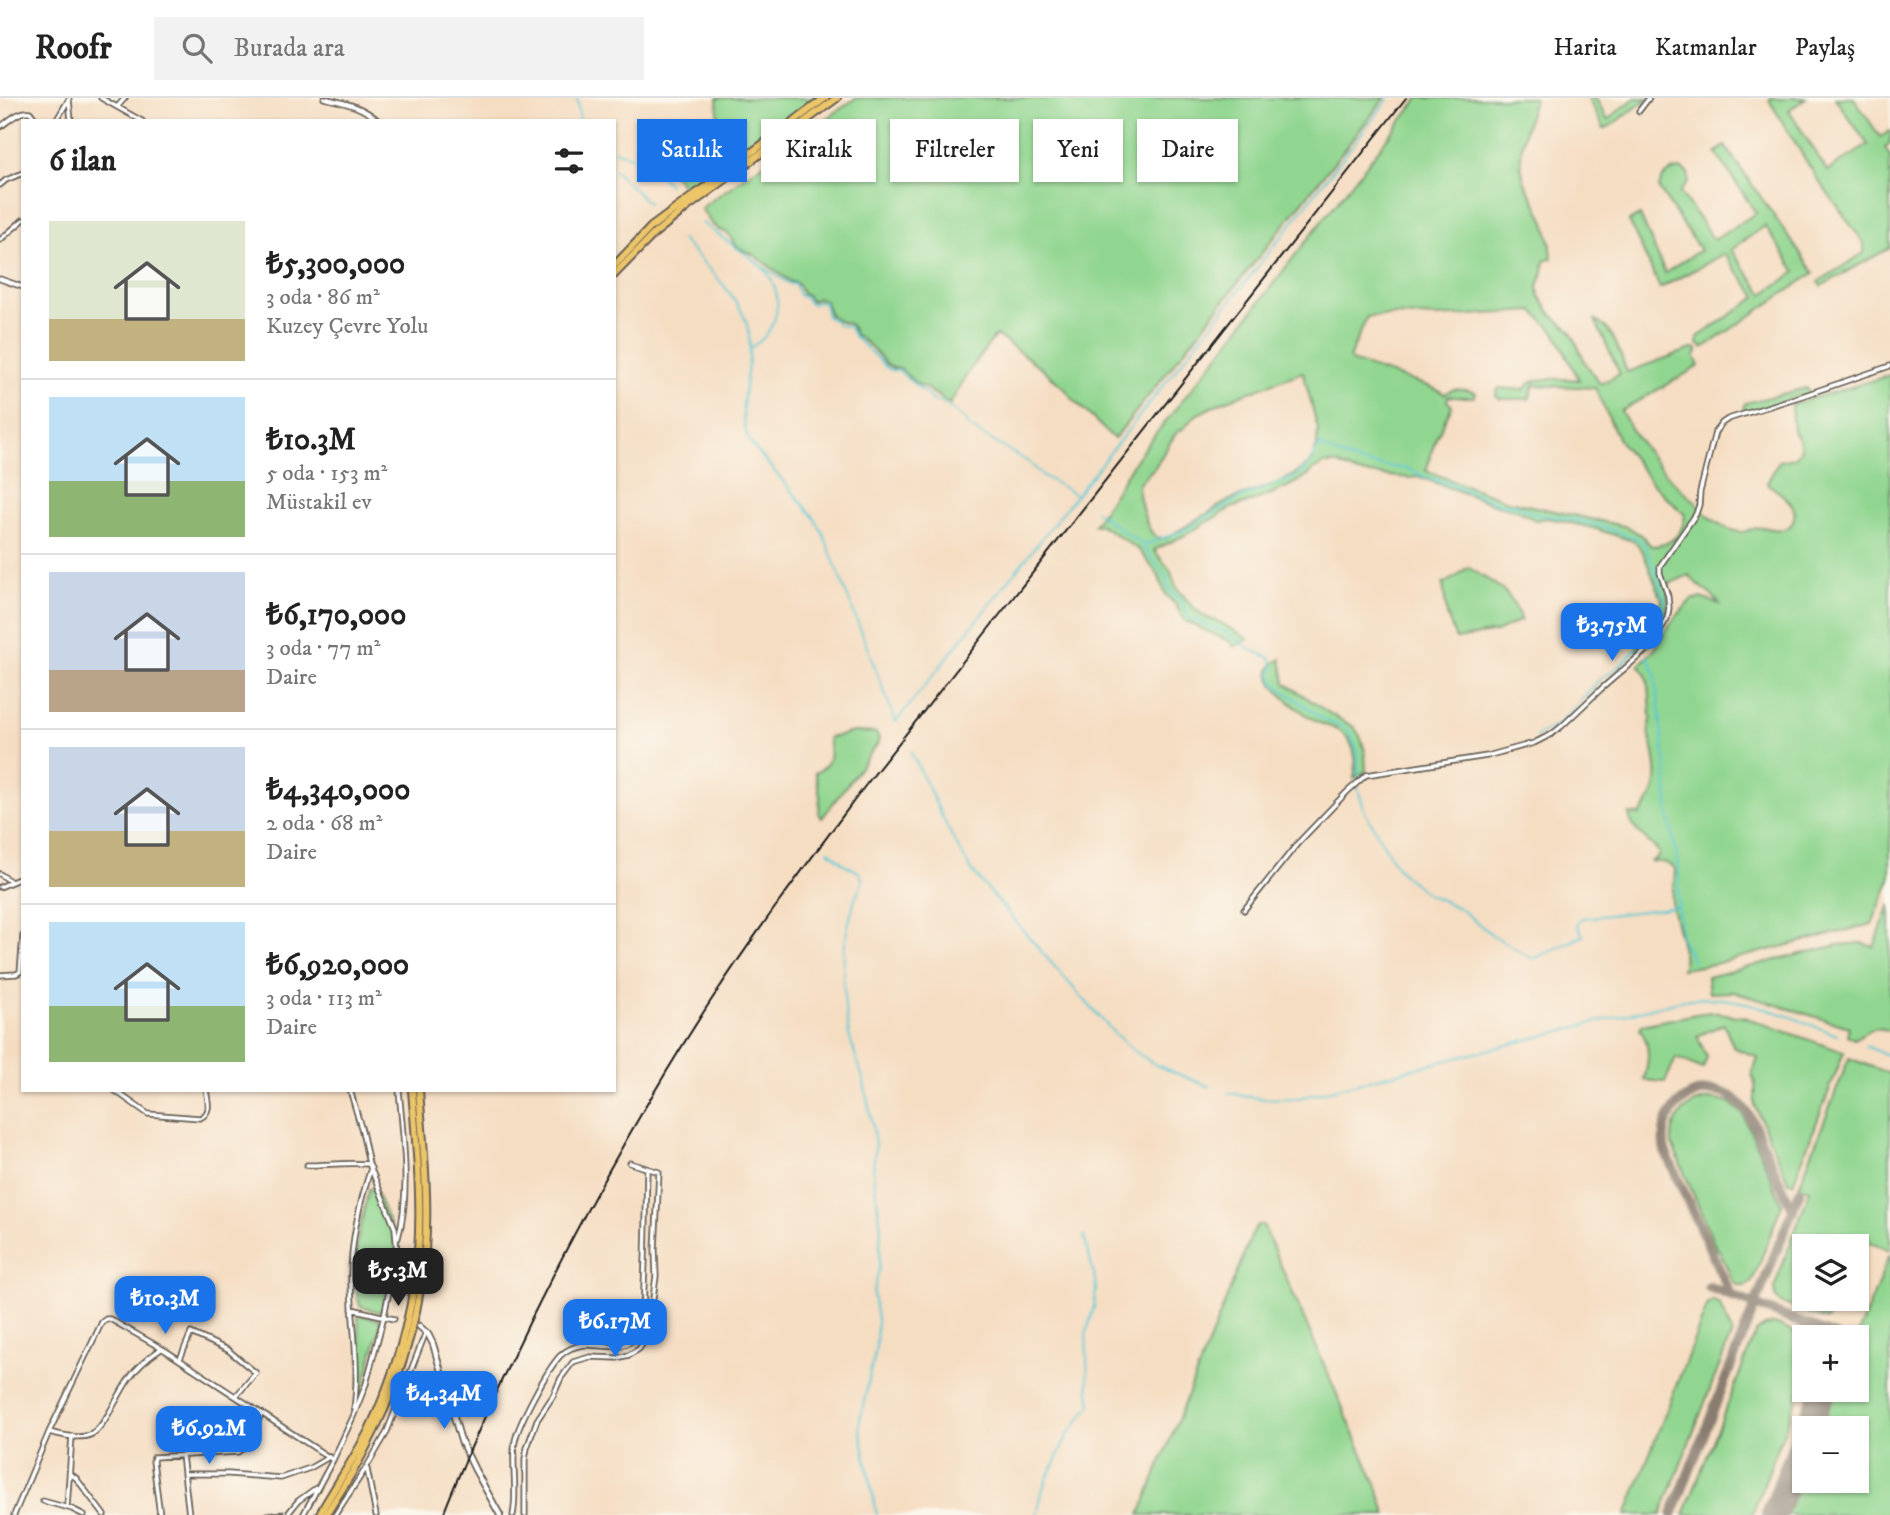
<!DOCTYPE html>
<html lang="tr">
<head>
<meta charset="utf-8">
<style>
  body { margin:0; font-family:"IM FELL DW Pica",serif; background:#f2f2f2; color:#222; height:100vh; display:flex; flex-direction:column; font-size:26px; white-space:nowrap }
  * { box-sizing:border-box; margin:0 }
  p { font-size:23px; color:#767676 }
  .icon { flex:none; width:38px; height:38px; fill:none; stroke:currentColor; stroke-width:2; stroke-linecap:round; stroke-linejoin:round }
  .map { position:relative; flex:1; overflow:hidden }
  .drawer { position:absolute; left:21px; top:21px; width:595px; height:973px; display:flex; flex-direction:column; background:#fff; border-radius:0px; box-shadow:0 2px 5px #0004 }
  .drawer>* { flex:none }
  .guide { position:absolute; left:637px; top:21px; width:665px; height:63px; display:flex; gap:14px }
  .controls { position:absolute; left:1792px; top:1136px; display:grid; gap:14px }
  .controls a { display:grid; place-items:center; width:77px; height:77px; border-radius:0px; background:#fff; box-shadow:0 2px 5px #0004; font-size:35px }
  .price { position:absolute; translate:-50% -60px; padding:0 16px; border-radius:14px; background:#1a73e8; color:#fff; font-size:23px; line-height:46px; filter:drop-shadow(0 2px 4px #0008) }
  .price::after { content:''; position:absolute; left:50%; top:42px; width:21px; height:16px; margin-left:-10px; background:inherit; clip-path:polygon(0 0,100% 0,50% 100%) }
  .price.on { background:#222; color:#fff }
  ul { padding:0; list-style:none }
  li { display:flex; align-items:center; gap:21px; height:175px; padding:0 28px }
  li+li { border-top:2px solid #e0e0e0 }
  li span { display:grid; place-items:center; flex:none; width:196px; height:140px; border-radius:0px; color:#555 }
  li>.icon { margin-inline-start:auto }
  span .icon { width:84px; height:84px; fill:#fffc; stroke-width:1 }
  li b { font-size:30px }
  h2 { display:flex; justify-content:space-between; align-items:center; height:84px; padding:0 28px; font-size:30px }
  .tag { padding:0 24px; border-radius:0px; background:#fff; box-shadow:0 2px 5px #0004; font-size:24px; line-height:63px }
  .tag.on { background:#1a73e8; color:#fff }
  header { display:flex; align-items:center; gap:42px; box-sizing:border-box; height:98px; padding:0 35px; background:#fff; border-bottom:2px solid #e0e0e0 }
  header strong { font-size:33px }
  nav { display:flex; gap:38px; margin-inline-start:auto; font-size:24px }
  .search { width:490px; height:63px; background:#f2f2f2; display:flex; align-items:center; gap:18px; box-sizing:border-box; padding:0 24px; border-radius:0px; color:#767676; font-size:26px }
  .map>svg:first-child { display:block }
</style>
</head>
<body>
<header>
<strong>Roofr</strong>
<div class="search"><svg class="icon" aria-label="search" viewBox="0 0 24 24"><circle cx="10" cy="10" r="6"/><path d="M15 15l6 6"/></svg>Burada ara</div>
<nav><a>Harita</a><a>Katmanlar</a><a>Paylaş</a></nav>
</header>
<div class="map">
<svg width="1890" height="1417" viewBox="0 0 1890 1417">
  <rect width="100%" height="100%" fill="#fbf7ec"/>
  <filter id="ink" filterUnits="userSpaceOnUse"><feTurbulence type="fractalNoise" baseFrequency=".0143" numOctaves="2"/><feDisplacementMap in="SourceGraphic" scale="14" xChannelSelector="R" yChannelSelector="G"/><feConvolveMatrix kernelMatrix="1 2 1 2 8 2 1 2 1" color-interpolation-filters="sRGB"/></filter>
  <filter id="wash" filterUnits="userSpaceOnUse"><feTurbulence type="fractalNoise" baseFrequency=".00686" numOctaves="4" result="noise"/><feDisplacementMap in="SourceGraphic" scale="28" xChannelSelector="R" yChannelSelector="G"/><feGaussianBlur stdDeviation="1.57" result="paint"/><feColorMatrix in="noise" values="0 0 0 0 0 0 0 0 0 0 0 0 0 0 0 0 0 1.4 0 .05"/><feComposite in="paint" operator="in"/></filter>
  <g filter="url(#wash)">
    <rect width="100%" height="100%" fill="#f5ddc2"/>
    <path fill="#91d690" stroke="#567956" stroke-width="2" fill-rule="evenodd" d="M717,0H816L755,44L689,95L671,73L639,57L719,27Z
      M856,0H1385L1114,341L1073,301L1066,292L1043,271L996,237L969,273L950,306L924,289C915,287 907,277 901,271L893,270L886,266L872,250L855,236L850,226L841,224L829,216L825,202L819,200L811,203L807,197L802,196C800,189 798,184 791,184L754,157L738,150L733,144L728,135C714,133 708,121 701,110Z
      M1419,0H1535C1526,27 1514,59 1526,87C1529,94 1533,100 1537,107C1546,123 1551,141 1552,160L1544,163L1543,174L1538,189L1539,198L1552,217L1571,233L1585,264L1600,286L1620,276L1595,222C1615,231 1619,255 1627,274L1694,250L1697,251V255L1694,257L1699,268L1621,313C1640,348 1664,378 1696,404C1701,415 1727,434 1741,434C1748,434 1755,429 1763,429C1769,430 1778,433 1785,431C1794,428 1797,415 1792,407C1787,399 1775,391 1767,385L1779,363L1795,360L1801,352L1799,340L1793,333L1791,307L1890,277V781L1872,826L1714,866L1682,871C1688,852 1673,826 1672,805C1672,794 1675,782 1675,771C1669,763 1659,763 1650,764L1658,759L1659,754C1648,741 1631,733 1629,716L1640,717C1659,692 1659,680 1653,650C1651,640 1646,632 1651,623C1650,605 1652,580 1639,567L1655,551L1671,525L1691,502L1700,500L1720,506C1711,494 1697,489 1689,477L1666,487C1673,513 1662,537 1641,554L1638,553L1637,548L1650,531L1660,511L1662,502L1642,452L1638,447L1633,443L1593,430L1548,420L1535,422L1519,413L1505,410L1417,378L1411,380L1357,375L1338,366H1324L1313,372L1308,378L1287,389L1254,403L1231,410L1185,437L1154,452L1170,472L1177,491L1196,512L1207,520L1219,524L1248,541L1234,549L1231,544L1185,523L1175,506L1166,497L1158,477L1139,452L1101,427H1094L1138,358L1221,254L1300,151ZM1533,213L1555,234L1579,282C1562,282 1534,275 1524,292L1500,290L1497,292L1496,298L1500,301H1529L1534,287L1595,290L1619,342L1652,385L1685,417C1683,437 1670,448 1651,448L1642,438L1628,429L1508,403L1426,373L1436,340L1452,308L1447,303L1448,298L1453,299H1474L1476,295C1467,291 1454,289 1445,296L1431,289L1351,263L1349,260L1367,219L1397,217L1437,219ZM1303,274L1318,331L1317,347L1312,362L1306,368L1290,379L1277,385L1230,402L1166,440C1161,440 1159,441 1155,438C1146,432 1139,400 1138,389L1139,385L1155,369L1176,335L1184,330L1196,317L1222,304Z
      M1588,0H1596L1607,22L1635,0H1649L1610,28L1604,31Z
      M1771,0H1806L1789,12L1827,73L1868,47L1835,0H1854L1880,39L1890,33V46L1885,50L1890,58V150L1821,188L1818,184L1864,155V145L1816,79L1769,2Z
      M1725,48L1814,175L1703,250L1698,246V239L1757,199L1724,156L1660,190L1629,123L1640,117L1665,175L1700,152L1659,91C1661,79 1668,72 1681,71L1688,75L1689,82L1680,94L1714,142L1756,115L1716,55ZM1765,128L1796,174L1763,196L1731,152Z
      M1807,290L1810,295L1747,314L1743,311L1745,305Z
      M1468,469C1496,488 1508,488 1521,522L1496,534L1456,541L1447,517L1443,486L1457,478Z
      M1281,561L1285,585L1332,617L1354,629L1360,638L1365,653L1366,674L1354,680C1357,667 1356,649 1346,638C1339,631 1331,629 1322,626C1307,619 1258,586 1272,567C1274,564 1278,563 1281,561Z
      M854,634L876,635L879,640L878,645L822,720L819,716L820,698L815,675C832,668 831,655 828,640Z
      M1890,807V933C1875,927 1867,932 1855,941L1847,937L1849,929L1734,894L1709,895L1707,879L1838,847L1861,845L1874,849Z
      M1712,914L1744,919L1844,954L1793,1085L1788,1083L1755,1008C1754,995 1758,989 1752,976L1758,959L1734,950L1724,926L1697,938L1707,959L1703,971L1676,960L1665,984L1644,982C1649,963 1651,948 1640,931L1642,927L1696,916Z
      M1849,960L1890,976V1152L1859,1141L1856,1148H1804V1200L1836,1201L1827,1222L1781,1205L1775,1198L1774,1190L1810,1092L1799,1088Z
      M1711,1001L1730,1005L1743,1016L1782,1106L1753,1182C1748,1189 1741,1190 1734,1185L1719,1152H1717L1672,1046C1670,1021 1687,1003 1711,1001Z
      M373,1090L375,1092L392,1131L396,1151L382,1213L379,1214L360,1208C348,1171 360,1128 369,1091Z
      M1261,1127L1264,1129L1376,1386L1387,1417H1140L1253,1134L1257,1128Z
      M1890,1156V1417H1786L1804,1370V1382H1857V1330H1820L1835,1292H1857V1239Z
      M1712,1203L1719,1205L1732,1235L1661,1417H1626L1708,1206Z
      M362,1218L378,1221L381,1224L365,1285L358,1303L361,1271L358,1219Z
      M1775,1226L1804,1239V1281L1752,1417H1684L1756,1234L1765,1228Z"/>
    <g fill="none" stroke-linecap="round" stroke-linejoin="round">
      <path stroke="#5cc8d3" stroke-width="2" d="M577,0L580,23
        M614,52C637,59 654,69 669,87
        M614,72L648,105
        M702,125L758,165
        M681,141C701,163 740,199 747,227C758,266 730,307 751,346L813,418L823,435L896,624L1282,138L1389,0
        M758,166L790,186H795L799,197L806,200L809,205L813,206L820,203L824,205L827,219L834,222L840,228H848L854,238L887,270L891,272L900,273C908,284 921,288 931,302L942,304L964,321L969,329L1030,365L1043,378L1075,396
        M750,250C781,232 786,194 762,169
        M1095,413L1140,445L1167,480C1166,494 1174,494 1181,504C1185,509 1186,515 1190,520L1227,535L1250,551L1270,560L1274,567L1271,577L1275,586L1324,622L1342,628L1350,635L1358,654V690L1365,714L1396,768L1405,778L1427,796L1459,810L1491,836L1533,861L1583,838L1577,826L1582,820L1678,809
        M1144,447L1182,433L1241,399L1295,379L1305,371L1320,347L1336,356L1361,365L1407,371L1425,379L1450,386L1499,406L1515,407L1538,417L1560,419L1597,427L1636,440L1645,447L1658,481L1665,504L1664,513L1650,537L1619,569L1599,582L1562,623L1536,639
        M1647,558L1655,575L1666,672L1668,715L1679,769L1678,809L1681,840L1692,862
        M911,654L951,737L972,773L1054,868L1114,935L1134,953L1156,967L1210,989
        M828,752L844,766L859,774L863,782L855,801L848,828L844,854L843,875L845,910L849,937L864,984L873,1030L875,1048L873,1075L881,1130L879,1171L873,1196L877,1222L876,1249L859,1326L877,1417
        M1865,948L1890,958
        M1228,995L1264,1001L1299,1000L1683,902C1737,893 1787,918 1837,937
        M1037,1417L1043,1390L1067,1338L1091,1307L1088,1288L1086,1236L1094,1209L1096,1191L1094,1176L1084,1138"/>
      <path stroke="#887c6f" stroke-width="10" d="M1709,1189L1837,1239
        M1731,1197L1665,1053C1654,1006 1711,971 1743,1009C1752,1019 1756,1032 1761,1043C1771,1066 1782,1089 1793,1112
        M1672,1417L1800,1093"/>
      <path stroke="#887c6f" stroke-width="26" d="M1808,1330L1824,1292
        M1774,1417L1804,1340"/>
    </g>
  </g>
  <g filter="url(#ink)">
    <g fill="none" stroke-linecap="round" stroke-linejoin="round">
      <g stroke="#686056" stroke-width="7">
        <path id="minor" d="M101,0L142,23
          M324,0C345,5 362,8 379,23
          M69,1L71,23
          M118,8L125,0
          M1639,13L1649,0
          M56,23L69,1
          M0,29C9,23 19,12 30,14L37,23
          M0,87L6,82L23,75
          M0,142L23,122
          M0,181L23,189
          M0,776L10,783
          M0,789L23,779
          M1244,812L1298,745L1347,694L1366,677L1487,658L1534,645L1552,636L1562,628L1601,591L1645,553L1656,539L1667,521L1669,510L1668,498L1660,475V468L1696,416L1699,407L1700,394L1715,334L1722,325L1728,321L1802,298L1890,268
          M0,877L16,876L20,874L23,838
          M114,992L148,1016L200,1020C212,1015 208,1003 206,992
          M307,1067C328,1067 348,1064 369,1066
          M398,1140C411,1095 403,1039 399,992
          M352,1211L394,1221
          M180,1261L191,1235L228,1252L256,1275L236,1298
          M354,1310C360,1268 352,1228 351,1186C350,1146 358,1109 371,1070
          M49,1334C61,1337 80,1342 92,1336C104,1330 120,1293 129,1281C137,1269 149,1259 161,1251
          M182,1357L189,1417
          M367,1371L376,1417
          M70,1376L76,1380L104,1417
          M184,1376H229L281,1380L310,1370L329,1359
          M43,1403L72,1411L84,1417
          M67,1409L72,1338
          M14,1417L49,1334L102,1224L106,1221H110L166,1253L333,1362
          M160,1417L153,1363L154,1359L238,1354L243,1350L262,1315
          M267,1417L287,1416
          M287,1417L298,1403L316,1390
          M303,1417L333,1362L353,1319L366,1286L384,1218L397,1154L395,1130L369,1066L362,1033L350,992
          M335,1417L366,1370L386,1336L426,1234
          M513,1417C518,1393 511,1367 515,1343C519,1324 547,1272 560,1258C566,1252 575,1248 584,1247C602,1246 627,1256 638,1235C645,1222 643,1203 644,1188C646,1149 646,1110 647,1071
          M525,1417V1361L527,1350L537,1322L553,1298L561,1280L573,1264L576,1263L590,1259L617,1260L629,1257L639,1251L648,1238L656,1178L655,1152L659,1074L630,1065"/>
      </g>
      <g stroke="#686056" stroke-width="8">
        <path id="tertiary" d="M419,1228L428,1236L433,1246L461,1343L475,1372L500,1417"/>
      </g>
      <g stroke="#686056" stroke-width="10">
        <path id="trunk" d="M614,168L651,129L825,0
          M614,177L655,135L689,108L837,0
          M319,1417C335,1389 353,1362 368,1334C395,1278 413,1216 418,1153C422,1100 416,1045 412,992
          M326,1417C338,1397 351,1378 362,1357C396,1294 419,1225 425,1153C429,1100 423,1045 419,992"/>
      </g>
      <use href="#minor" stroke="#fff" stroke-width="3.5"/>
      <use href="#tertiary" stroke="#fff" stroke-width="4.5"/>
      <use href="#trunk" stroke="#ecc569" stroke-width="6"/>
      <path stroke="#1c1c1c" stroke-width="2" d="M443,1417C459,1374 479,1332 498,1290C560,1157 630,1028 710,904C758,830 812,759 865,688L1406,0"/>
    </g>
  </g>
</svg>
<div class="controls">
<a><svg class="icon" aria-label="layers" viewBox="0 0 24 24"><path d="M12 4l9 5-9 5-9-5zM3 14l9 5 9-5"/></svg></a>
<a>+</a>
<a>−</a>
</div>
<b class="price" style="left:1612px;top:565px">₺3.75M</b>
<b class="price on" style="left:398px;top:1210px">₺5.3M</b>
<b class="price" style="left:165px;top:1238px">₺10.3M</b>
<b class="price" style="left:615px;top:1261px">₺6.17M</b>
<b class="price" style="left:444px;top:1333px">₺4.34M</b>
<b class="price" style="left:209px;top:1368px">₺6.92M</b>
<div class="guide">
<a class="tag on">Satılık</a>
<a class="tag">Kiralık</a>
<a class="tag">Filtreler</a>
<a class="tag">Yeni</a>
<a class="tag">Daire</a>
</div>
<section class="drawer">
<h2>6 ilan<svg class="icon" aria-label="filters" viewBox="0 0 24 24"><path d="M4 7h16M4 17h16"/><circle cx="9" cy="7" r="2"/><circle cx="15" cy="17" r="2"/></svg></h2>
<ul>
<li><span style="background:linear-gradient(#dfe7d0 70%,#c2b280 0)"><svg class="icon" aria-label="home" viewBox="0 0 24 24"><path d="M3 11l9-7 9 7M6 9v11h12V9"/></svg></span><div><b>₺5,300,000</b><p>3 oda · 86 m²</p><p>Kuzey Çevre Yolu</p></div></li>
<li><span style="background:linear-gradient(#bfe0f5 60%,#8fb573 0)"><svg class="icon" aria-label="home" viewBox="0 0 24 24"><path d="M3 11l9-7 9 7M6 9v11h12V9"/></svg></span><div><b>₺10.3M</b><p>5 oda · 153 m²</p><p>Müstakil ev</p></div></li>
<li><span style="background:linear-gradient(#c9d6e8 70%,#b9a48a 0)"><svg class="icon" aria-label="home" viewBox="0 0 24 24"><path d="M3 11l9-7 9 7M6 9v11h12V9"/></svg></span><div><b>₺6,170,000</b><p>3 oda · 77 m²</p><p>Daire</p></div></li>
<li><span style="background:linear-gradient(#c9d6e8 60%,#c2b280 0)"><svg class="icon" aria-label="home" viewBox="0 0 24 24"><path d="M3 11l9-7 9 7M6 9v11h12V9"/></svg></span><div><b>₺4,340,000</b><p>2 oda · 68 m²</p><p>Daire</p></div></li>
<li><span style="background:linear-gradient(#bfe0f5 60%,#8fb573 0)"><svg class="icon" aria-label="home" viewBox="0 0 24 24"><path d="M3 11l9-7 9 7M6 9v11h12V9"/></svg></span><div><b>₺6,920,000</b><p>3 oda · 113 m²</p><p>Daire</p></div></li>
</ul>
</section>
</div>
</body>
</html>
